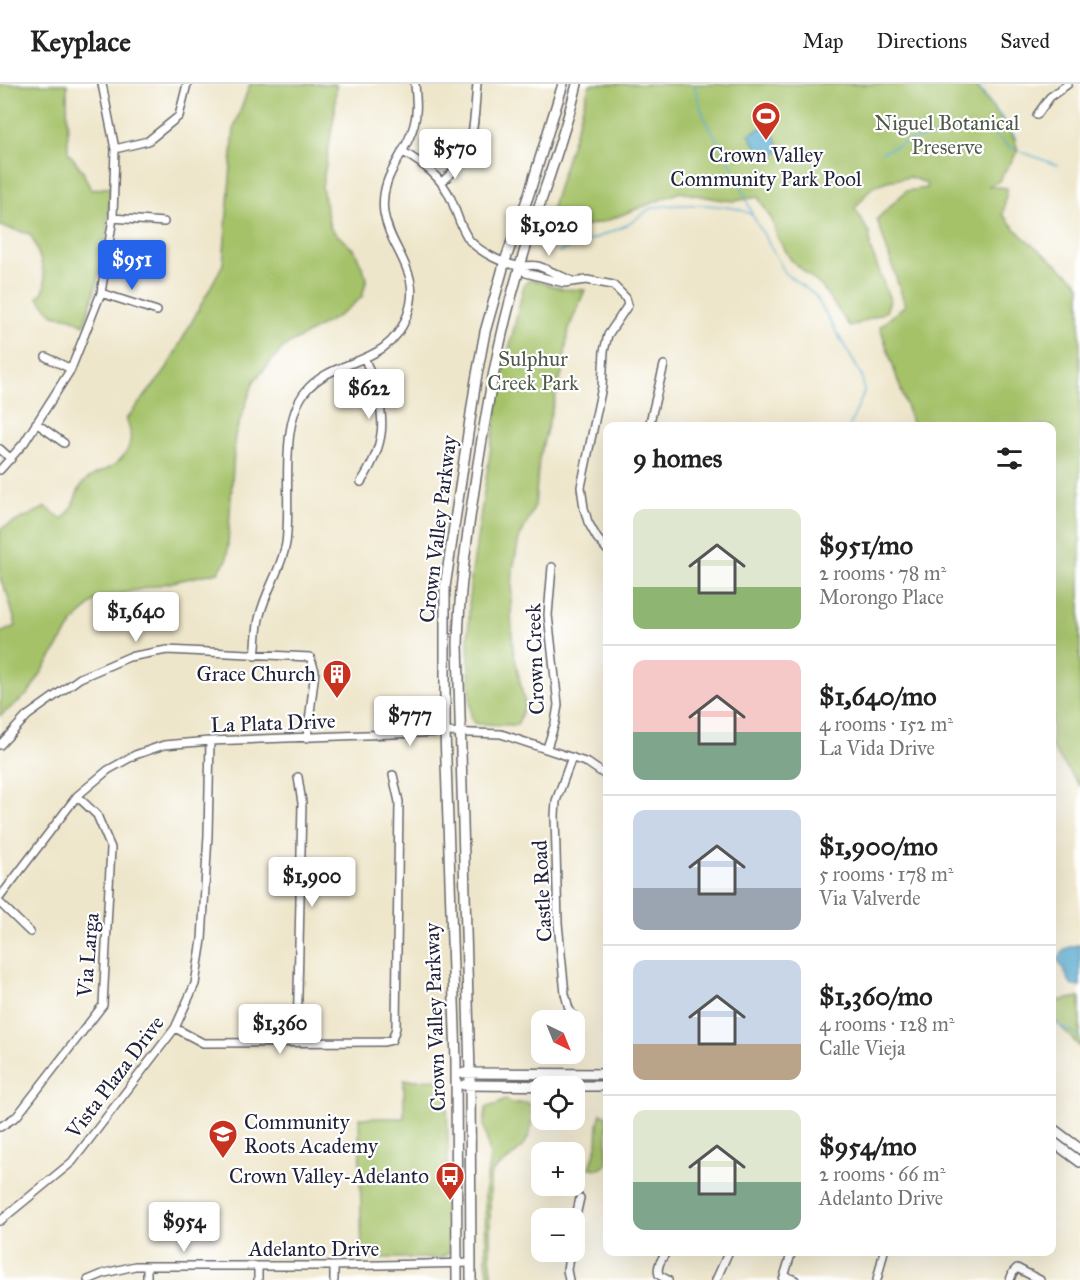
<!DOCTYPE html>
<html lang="en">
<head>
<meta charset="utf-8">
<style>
  body { margin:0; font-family:"IM FELL Great Primer",serif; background:#f2f2f2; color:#222; height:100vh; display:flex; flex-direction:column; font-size:22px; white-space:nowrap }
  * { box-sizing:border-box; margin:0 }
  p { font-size:20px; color:#767676 }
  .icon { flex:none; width:33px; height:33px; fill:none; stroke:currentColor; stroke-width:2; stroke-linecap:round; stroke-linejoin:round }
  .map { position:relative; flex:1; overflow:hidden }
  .sheet { position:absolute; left:603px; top:338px; width:453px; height:834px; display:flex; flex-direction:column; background:#fff; border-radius:12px; box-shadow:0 6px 24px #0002 }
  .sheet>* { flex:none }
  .needle { width:39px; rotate:137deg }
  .controls { position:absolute; left:531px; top:926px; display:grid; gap:12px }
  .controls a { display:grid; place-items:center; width:54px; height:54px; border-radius:12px; background:#fff; box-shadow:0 6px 24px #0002; font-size:30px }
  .price { position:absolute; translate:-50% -51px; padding:0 14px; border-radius:6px; background:#fff; color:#222; font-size:20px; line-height:39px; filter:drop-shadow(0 2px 3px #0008) }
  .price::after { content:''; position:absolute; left:50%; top:36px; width:18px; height:14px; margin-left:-9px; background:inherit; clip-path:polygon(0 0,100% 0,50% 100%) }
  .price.on { background:#2563eb; color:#fff }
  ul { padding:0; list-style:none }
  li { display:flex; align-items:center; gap:18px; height:150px; padding:0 30px }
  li+li { border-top:2px solid #e0e0e0 }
  li span { display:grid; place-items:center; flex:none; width:168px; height:120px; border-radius:12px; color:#555 }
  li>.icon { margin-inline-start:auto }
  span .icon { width:72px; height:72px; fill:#fffc; stroke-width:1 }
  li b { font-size:26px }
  h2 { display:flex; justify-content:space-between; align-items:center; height:72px; padding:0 30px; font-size:26px }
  header { display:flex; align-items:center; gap:36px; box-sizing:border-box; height:84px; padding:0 30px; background:#fff; border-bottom:2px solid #e0e0e0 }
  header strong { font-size:28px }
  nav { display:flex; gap:33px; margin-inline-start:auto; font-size:21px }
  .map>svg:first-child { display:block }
</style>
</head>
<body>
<header>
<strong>Keyplace</strong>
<nav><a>Map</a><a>Directions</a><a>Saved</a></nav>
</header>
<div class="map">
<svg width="1080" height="1196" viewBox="0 0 1080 1196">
  <rect width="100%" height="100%" fill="#fff"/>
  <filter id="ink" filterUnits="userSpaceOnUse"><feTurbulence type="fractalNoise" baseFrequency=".0167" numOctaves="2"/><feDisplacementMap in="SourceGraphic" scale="12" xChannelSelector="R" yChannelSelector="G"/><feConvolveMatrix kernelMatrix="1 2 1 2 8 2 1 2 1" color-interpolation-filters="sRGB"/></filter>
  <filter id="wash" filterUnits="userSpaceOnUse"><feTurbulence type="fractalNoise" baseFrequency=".008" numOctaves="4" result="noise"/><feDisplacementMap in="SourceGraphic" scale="24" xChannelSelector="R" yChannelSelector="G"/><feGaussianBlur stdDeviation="1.35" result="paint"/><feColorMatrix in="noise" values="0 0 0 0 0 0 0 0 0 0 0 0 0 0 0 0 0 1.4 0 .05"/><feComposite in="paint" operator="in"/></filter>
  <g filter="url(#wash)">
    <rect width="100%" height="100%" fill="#eee6ca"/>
    <path fill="#a5c269" stroke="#647252" stroke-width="1.5" d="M0,0H67L68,68L82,86L91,106L110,103C109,150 100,197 84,241L71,234L54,231L38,214C40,211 42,209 44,206C48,195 36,160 30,150L0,142Z
      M250,0H336L335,27L322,103L330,144L355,167L367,194L362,213L340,231L284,263L254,297L235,351L227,476L218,488L96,515L73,539L28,610L0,632V549L16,542L8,512L0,495V445L46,423L62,435C75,426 74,410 83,399C91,390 106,387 115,380C131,368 134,352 126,335L164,289L223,180L234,44Z
      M590,0H975C988,20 1014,44 1018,67L999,97L989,102L1007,104L1003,131L1022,152L1077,197L1080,202V702L1052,664V342H913L880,243L905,221L877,135L906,107L927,104L926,99L910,93L887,97L871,104L855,124L870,151V163L890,216L886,228L850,243L822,203L791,176L777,153L772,136L758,113L735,117L722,116L680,108L606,137L543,152Z
      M530,195L563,205L585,206L569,244L562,288L539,375L535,422L519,455L513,485L511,528L513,565L525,621L517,641L476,640L471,634L468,558L470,501L500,304L524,201Z
      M1080,913V963L1052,934V918Z
      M447,995L449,1169L440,1174H362L359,1034H404V996Z
      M506,1015L510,1019H529C539,1057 519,1067 492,1088L490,1093V1172L493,1196H489L486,1177L485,1106L490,1072L484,1042L486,1023L498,1020Z
      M601,1029L607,1032V1080L600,1085L590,1084L597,1061L598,1039Z"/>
    <path fill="#52a9cf" stroke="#3a6685" stroke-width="1.5" d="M768,40L782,66L764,77L749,50Z
      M1080,861V902H1072L1058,876C1062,866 1070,861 1080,861Z"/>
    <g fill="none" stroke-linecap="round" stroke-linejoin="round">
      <path stroke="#52a9cf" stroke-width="1.5" d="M694,0L703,31L737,91L752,130
        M976,0C989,19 1005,35 1016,55
        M882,68L911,56L963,47L976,46L994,50L1011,64L1057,81
        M559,168C581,159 605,151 627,141C635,137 642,129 650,125C668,118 739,119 753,132L786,190L815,211L862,292L864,308L850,342
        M1052,938L1071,947L1080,954"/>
    </g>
  </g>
  <g filter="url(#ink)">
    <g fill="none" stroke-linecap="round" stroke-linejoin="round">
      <g stroke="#69676d" stroke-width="10">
        <path id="minor" d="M1037,31L1050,13L1068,0
          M115,65L148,57L179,32L187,0
          M402,67C423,80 441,92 451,115C457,129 460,144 470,157C482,169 503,180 519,182C525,183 531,180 538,182C549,186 561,192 572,197
          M442,98C477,69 473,42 477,0
          M113,134L164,138
          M520,182L526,189L564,199L587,196L613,201L626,214L628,221L608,251L604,267L602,303L581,403L584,424L588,438L597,454L608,467
          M101,209L157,227
          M46,273L71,285
          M36,339L64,359
          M649,342L664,281
          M0,365L11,375
          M0,386L24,359L71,285L101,209L113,134L115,65L102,0
          M361,398C392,351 384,325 365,275
          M255,572C257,559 256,544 260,531C266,506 282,484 286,459C292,416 278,342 305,308C333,272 387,285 407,232C424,188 390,167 384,129C379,91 405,74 414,41C418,27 416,14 415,0
          M0,661L27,632L80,594L129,573L167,566L310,573L315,587L307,654
          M547,664L555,639L558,621L548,531L552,483
          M572,673L556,717L555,732L558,839L565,910L569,925L578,939
          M0,813L77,712L108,686L135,671L164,661L210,657L445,648L501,650L588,679L604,690
          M0,819L30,848
          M175,944L203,959L383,958L392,956L396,944L399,718L393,691
          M297,958L302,719L298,693
          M0,1043L17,1032L103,921L111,764L97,731L77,712
          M0,1137L72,1078L175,944L195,900L202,856L208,751L210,657
          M574,1141L580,1114
          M667,1167C662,1175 656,1182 659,1191L668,1196
          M258,1182V1196
          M785,1192L795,1196
          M88,1196L105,1189L135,1182H334L471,1179
          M147,1196V1182
          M334,1196V1182
          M569,1196L567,1186L570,1167
          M716,1196L729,1167
          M783,1196L792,1167
          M877,1196L884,1167
          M1010,1196L1013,1188L1017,1184L1040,1196"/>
      </g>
      <g stroke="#69676d" stroke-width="12">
        <path id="major" d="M464,989L608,990
          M464,1001L571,1002
          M574,1002H608
          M1052,1044L1080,1065
          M1052,1057L1080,1078
          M457,1196L456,976L445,648V503L476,296L485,248L505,177L529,110L563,0
          M471,1196L470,989L458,561C459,500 469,440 478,380C488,318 498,257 516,196C534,130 561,67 577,0"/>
      </g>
      <use href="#minor" stroke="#fff" stroke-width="7"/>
      <use href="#major" stroke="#fff" stroke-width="9"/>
    </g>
  </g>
  <defs>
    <g id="stadium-pin" transform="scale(1.5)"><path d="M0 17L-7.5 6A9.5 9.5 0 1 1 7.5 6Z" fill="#c8321e" stroke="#fff"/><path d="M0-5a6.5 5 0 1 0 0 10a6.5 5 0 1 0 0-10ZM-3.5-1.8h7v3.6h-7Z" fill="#fff"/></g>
    <g id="building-pin" transform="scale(1.5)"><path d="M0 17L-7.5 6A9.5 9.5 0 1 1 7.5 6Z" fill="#c8321e" stroke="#fff"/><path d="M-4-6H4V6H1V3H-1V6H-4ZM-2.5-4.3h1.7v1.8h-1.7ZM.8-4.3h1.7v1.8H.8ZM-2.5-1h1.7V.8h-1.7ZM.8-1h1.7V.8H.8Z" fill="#fff"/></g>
    <g id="school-pin" transform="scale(1.5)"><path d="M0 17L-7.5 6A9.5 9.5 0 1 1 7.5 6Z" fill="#c8321e" stroke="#fff"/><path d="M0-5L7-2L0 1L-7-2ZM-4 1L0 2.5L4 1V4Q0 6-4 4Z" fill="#fff"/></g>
    <g id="bus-pin" transform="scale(1.5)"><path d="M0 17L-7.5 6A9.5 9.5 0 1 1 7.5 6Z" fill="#c8321e" stroke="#fff"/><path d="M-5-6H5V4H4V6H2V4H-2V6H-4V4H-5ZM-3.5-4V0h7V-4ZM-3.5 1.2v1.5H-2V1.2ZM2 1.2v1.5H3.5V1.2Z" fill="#fff"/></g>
  </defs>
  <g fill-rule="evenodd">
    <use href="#stadium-pin" x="766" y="32"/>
    <use href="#building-pin" x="337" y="590"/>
    <use href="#school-pin" x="223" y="1050"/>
    <use href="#bus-pin" x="450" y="1092"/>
  </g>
  <g text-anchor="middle" stroke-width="4.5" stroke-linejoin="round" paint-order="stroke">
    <g font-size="21" fill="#505a4b" stroke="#fff">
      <text x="947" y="46">Niguel Botanical<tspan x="947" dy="24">Preserve</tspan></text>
      <text x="533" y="282">Sulphur<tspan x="533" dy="24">Creek Park</tspan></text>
    </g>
    <g font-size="21" fill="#22223b" stroke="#fff" text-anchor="end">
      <text x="766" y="78" text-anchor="middle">Crown Valley<tspan x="766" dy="24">Community Park Pool</tspan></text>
      <text x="316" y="597">Grace Church</text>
      <text x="244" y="1045" text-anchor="start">Community<tspan x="244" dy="24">Roots Academy</tspan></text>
      <text x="429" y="1099">Crown Valley-Adelanto</text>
    </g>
    <g font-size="21" fill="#22223b" stroke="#fff">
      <text transform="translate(438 445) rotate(-83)" y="7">Crown Valley Parkway</text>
      <text transform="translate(535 575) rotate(-92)" y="7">Crown Creek</text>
      <text transform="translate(273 639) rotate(-2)" y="7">La Plata Drive</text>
      <text transform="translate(542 807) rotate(-93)" y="7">Castle Road</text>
      <text transform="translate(88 871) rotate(-85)" y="7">Via Larga</text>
      <text transform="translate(435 933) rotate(-92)" y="7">Crown Valley Parkway</text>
      <text transform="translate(115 993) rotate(-53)" y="7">Vista Plaza Drive</text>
      <text x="314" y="1172">Adelanto Drive</text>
    </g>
  </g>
</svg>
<div class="controls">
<a><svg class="needle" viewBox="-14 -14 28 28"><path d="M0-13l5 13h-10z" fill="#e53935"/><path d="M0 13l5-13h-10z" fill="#767676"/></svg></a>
<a><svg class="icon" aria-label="locate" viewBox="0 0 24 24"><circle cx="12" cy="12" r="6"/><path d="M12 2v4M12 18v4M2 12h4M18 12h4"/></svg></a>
<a>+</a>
<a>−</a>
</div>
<b class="price" style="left:455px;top:96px">$570</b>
<b class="price" style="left:549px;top:173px">$1,020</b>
<b class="price on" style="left:132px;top:207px">$951</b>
<b class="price" style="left:369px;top:336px">$622</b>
<b class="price" style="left:136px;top:559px">$1,640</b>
<b class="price" style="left:410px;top:663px">$777</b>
<b class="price" style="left:312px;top:824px">$1,900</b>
<b class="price" style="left:280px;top:971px">$1,360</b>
<b class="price" style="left:184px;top:1169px">$954</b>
<section class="sheet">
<h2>9 homes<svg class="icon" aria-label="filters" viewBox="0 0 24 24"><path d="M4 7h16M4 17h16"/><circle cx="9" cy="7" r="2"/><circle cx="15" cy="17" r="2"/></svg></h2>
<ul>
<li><span style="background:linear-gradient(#dfe7d0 65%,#8fb573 0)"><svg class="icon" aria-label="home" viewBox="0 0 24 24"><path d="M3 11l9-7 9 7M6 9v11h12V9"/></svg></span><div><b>$951/mo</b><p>2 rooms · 78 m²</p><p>Morongo Place</p></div></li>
<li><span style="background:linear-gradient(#f6c9c9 60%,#7fa58c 0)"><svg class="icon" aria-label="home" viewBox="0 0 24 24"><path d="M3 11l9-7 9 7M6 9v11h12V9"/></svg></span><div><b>$1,640/mo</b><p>4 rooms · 152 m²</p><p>La Vida Drive</p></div></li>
<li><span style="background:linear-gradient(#c9d6e8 65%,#9aa5b1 0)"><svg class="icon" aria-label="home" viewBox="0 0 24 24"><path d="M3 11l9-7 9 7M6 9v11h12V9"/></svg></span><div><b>$1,900/mo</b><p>5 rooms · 178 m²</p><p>Via Valverde</p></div></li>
<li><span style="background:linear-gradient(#c9d6e8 70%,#b9a48a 0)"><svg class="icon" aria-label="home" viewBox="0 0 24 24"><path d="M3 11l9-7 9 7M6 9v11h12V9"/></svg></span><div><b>$1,360/mo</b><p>4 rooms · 128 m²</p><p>Calle Vieja</p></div></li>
<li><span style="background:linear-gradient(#dfe7d0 60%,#7fa58c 0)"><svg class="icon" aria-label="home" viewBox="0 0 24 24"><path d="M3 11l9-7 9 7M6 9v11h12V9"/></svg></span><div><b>$954/mo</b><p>2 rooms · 66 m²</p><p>Adelanto Drive</p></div></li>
</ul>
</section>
</div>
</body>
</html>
